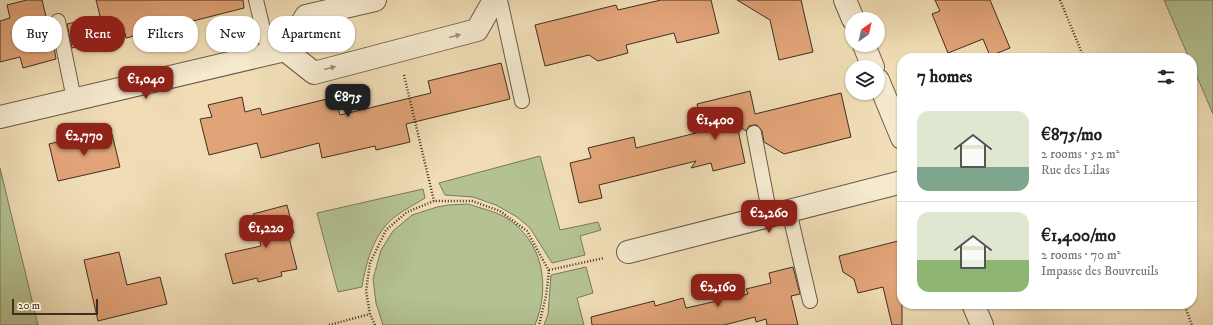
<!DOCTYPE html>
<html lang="en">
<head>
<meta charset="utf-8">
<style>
  body { margin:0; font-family:"IM FELL DW Pica",serif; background:#f6f6f6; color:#202124; height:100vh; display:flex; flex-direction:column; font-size:15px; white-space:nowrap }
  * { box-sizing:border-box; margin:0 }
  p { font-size:13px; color:#757577 }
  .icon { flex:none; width:22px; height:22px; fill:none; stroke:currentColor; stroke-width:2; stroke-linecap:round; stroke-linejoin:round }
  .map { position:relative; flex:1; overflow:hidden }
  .details { position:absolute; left:897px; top:53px; width:300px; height:256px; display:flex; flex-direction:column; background:#fff; border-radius:16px; box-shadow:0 1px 3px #0004 }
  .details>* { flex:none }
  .top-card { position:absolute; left:12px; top:16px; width:380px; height:36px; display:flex; gap:8px }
  .needle { width:26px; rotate:34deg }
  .tools { position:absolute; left:845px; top:12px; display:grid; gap:8px }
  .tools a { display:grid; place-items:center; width:40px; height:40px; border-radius:50%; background:#fff; box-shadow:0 1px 3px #0004; font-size:20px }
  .scale { position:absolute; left:12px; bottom:10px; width:86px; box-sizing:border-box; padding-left:4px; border:2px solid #3f2e25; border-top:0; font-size:11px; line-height:14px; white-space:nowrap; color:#3f2e25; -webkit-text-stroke:3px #f5e9cf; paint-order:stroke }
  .price { position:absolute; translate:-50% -34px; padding:0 9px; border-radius:8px; background:#8f2418; color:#fff; font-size:13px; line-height:26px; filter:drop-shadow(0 1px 2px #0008) }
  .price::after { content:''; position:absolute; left:50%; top:24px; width:12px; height:9px; margin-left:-6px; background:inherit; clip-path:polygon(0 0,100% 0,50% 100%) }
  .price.selected { background:#222; color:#fff }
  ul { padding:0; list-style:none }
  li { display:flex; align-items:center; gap:12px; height:100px; padding:0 20px }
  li+li { border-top:1px solid #e0e0e0 }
  li span { display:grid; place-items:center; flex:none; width:112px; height:80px; border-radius:12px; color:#555 }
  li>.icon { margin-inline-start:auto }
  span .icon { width:48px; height:48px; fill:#fffc; stroke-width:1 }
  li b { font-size:17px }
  h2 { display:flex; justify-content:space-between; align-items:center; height:48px; padding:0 20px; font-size:17px }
  .pill { padding:0 14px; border-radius:16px; background:#fff; box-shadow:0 1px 3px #0004; font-size:14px; line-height:36px }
  .pill.selected { background:#8f2418; color:#fff }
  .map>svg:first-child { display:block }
</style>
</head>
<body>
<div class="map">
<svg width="1213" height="325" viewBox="0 0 1213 325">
  <rect width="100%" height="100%" fill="#f0ddb5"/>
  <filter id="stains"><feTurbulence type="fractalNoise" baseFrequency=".005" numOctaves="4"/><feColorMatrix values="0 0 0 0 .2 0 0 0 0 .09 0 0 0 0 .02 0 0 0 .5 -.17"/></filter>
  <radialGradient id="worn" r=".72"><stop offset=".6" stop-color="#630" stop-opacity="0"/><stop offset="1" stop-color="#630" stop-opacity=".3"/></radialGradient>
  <path fill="#b4c292" stroke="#7a785c" d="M1164,0H1213V114L1192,65V58H1189Z
    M540,156L560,230L598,222L601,230L580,236L585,255L552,263L530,228L517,217L496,205L473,197L445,195L439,183Z
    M0,168L38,325H0Z
    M423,189L425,198C416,204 405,209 396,216C374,232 366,262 362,287L338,292L317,213Z
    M468,204C480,208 494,211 505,217C543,240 551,286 535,325H383L376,303L373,279L381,250L393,231L412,215L437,207L448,205Z
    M586,267L593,293L577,298L584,325H544L548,314L551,275Z"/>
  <path fill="#e1a478" stroke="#3f2e25" d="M27,0H42L49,29L51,28L56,59L23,68L20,57L0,62V21L10,18L7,5Z
    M96,0H243L244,8L126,38L125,33L72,48L67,24L100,16Z
    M661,0H711L719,33L677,43L674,33L626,45L628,53L598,61L589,55L545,66L535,25L616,5L618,10Z
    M737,0H801L813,52L779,60L770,20Z
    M935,0H990L1010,48L990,56L983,39L948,53L932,14L940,11Z
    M501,63L510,99L406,124L410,142L376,150L375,146L322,158L319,143L261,158L257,143L209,155L200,119L212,117L208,105L242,97L245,112L260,108L262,115L335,97L340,115L431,93L428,81Z
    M750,91L755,114L841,93L851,137L784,154L764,142L762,131L757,125H753L749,126L746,131L737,125L745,163L713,171L711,163L691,168L696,161L599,185L602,198L579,203L570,163L591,158L588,148L634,137L636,148L704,131L697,104Z
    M112,134L120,167L58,181L49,144L81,136L83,141Z
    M287,205L294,233L288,234L297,269L281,272L282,276L258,282L257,278L233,284L225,254L261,246L253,214Z
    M902,240V325H892L883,287L858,293L854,279L843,272L839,256Z
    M119,252L127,285L160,277L167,304L98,321L84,260Z
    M793,267L800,294L791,296L798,325H767L766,319L756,322L755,317L724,325H592L591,317L654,301L655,306L683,298L686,308L748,294L746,289L771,283L769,273Z"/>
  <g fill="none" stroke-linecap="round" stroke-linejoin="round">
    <g stroke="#6b5a49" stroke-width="16">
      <path id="lane" d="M256,0L269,54
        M500,0L522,101
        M58,21L74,99
        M754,133L770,216
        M789,211L810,301"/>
    </g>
    <g stroke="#6b5a49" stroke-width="24">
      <path id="street" d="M845,0L853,19
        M864,45L873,67
        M285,50L314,73L477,30L494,0
        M878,80L902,138
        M0,117L285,50L306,16L375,0
        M628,252L902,182
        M973,304L982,325"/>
    </g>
    <path stroke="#3f2e25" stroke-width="2.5" stroke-dasharray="1 2" stroke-linecap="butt" d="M1060,0L1084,58
      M404,75L434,201
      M549,270L604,258
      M1184,304L1192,325
      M329,325L370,314
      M375,325L370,314L366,291L370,263L386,230L407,212L434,201H472L500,211L527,231L549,271L546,296L539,325"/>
    <use href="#lane" stroke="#f5e9cf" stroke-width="14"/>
    <use href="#street" stroke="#f5e9cf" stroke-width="22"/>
  </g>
  <defs><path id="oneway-solid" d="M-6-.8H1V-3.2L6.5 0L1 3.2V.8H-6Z"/></defs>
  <g fill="#9a8c7a">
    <use href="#oneway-solid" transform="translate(455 36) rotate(-15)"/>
    <use href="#oneway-solid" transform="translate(330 68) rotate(-15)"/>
  </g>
  <rect width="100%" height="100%" filter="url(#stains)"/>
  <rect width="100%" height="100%" fill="url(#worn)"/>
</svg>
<div class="tools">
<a><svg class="needle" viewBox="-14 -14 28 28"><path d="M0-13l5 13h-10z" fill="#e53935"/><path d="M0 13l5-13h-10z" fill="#757577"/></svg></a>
<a><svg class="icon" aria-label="layers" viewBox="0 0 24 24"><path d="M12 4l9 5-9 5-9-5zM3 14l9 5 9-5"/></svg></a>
</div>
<div class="scale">20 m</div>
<b class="price" style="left:146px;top:100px">€1,040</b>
<b class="price selected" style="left:348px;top:118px">€875</b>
<b class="price" style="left:715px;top:141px">€1,400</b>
<b class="price" style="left:84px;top:157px">€2,770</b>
<b class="price" style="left:769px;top:234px">€2,260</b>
<b class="price" style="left:266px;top:249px">€1,220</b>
<b class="price" style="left:718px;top:308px">€2,160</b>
<div class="top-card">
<a class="pill">Buy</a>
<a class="pill selected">Rent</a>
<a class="pill">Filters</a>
<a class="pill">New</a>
<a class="pill">Apartment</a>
</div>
<section class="details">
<h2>7 homes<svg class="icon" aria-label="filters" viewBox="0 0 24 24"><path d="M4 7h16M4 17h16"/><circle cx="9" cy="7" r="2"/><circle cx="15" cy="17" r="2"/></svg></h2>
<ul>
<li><span style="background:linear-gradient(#dfe7d0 70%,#7fa58c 0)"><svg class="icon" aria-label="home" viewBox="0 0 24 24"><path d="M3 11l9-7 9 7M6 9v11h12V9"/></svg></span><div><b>€875/mo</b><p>2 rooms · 52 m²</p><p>Rue des Lilas</p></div></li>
<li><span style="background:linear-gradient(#dfe7d0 60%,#8fb573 0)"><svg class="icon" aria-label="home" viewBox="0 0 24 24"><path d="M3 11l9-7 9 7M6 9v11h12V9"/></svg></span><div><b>€1,400/mo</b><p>2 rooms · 70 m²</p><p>Impasse des Bouvreuils</p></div></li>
</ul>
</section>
</div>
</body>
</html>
